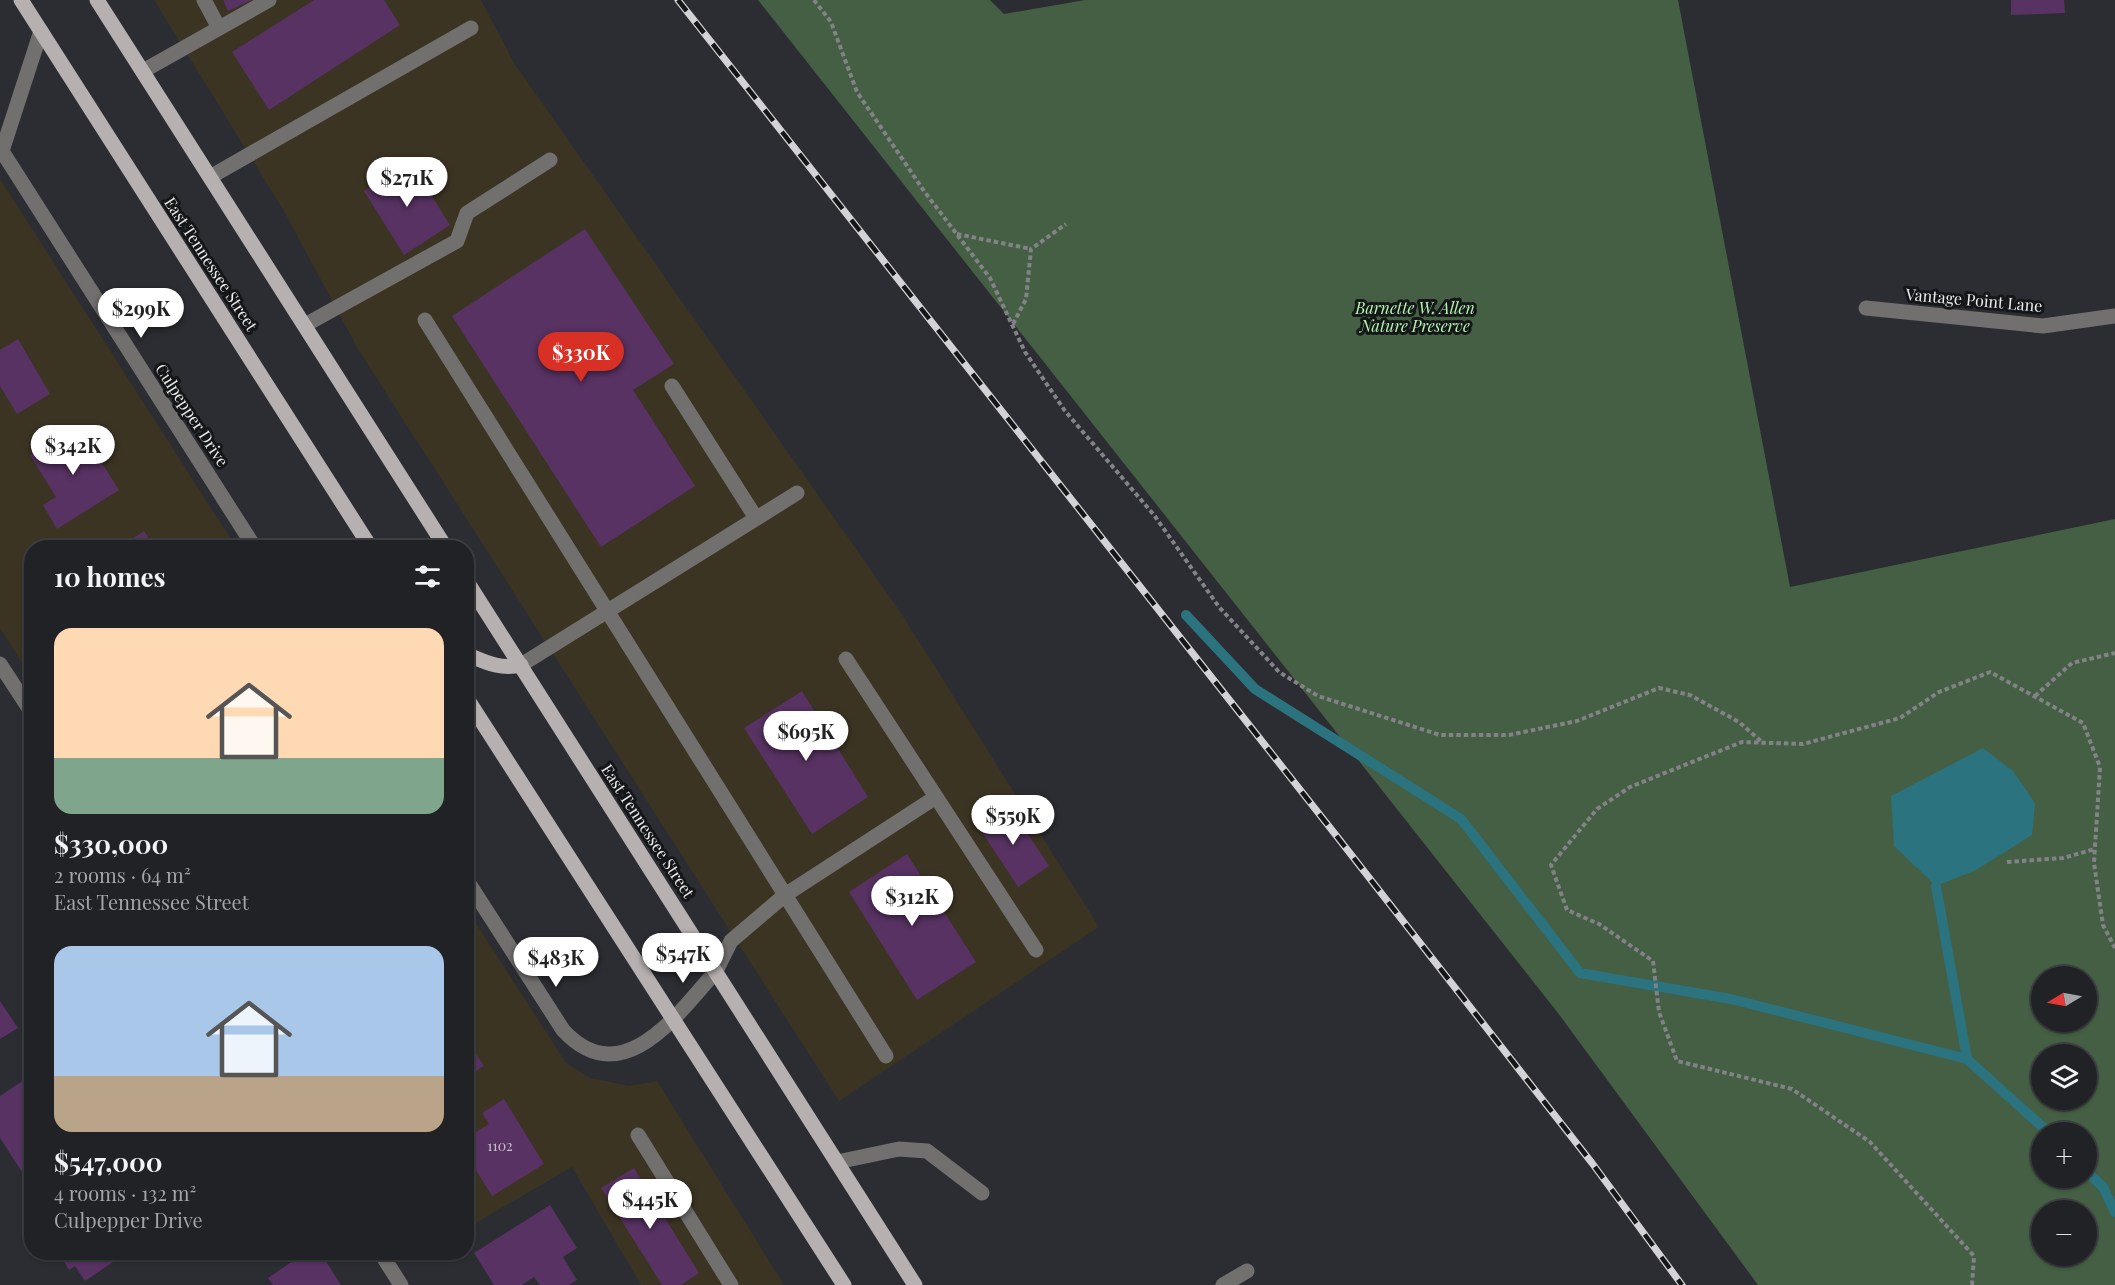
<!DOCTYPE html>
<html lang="en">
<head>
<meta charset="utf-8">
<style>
  body { margin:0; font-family:"Playfair Display",serif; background:#292a2e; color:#f1f3f6; height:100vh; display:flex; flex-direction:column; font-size:22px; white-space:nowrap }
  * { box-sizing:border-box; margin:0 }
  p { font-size:20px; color:#a2a4a7 }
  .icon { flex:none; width:33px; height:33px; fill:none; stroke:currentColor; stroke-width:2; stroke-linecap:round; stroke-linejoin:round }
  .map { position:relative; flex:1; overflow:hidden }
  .drawer { position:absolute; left:24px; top:540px; width:450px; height:720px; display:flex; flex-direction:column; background:#212226; border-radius:24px; box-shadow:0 2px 4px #0004,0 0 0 2px #3e3f43 }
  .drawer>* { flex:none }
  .needle { width:39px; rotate:260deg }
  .tools { position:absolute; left:2031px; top:966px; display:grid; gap:12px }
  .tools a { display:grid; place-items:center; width:66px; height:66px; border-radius:50%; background:#212226; box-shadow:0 2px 4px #0004,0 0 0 2px #3e3f43; font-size:30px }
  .price { position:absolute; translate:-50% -51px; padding:0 14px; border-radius:21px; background:#fff; color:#222; font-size:20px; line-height:39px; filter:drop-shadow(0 2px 3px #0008) }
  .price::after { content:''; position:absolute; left:50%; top:36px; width:18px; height:14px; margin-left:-9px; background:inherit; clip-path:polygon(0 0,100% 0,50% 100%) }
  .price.on { background:#d93025; color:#fff }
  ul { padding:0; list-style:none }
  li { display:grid; align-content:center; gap:12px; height:318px; padding:0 30px }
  li span { display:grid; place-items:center; height:186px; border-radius:18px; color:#555 }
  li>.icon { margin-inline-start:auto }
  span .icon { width:108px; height:108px; fill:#fffc; stroke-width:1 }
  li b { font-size:26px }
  h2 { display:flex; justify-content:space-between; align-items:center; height:72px; padding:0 30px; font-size:26px }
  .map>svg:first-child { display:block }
</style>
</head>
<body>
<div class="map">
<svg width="2115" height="1285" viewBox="0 0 2115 1285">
  <rect width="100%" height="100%" fill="#2c2d32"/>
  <path fill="#3c3423" d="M154,0H481L514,63L901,613L1099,927L839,1101L358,349L285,213Z
    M0,179L236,547L32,548L31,677L0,628Z
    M466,908L566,1063L591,1078L629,1086L657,1081L784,1285H641L572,1167L467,1228Z"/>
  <path fill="#445f43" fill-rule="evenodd" d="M758,0H990L1004,14L1085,0H1678L1790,587L2115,519V1285H1758L1558,1013ZM2042,976H2086V1022H2042ZM2042,1054H2086V1100H2042ZM2042,1132H2086V1178H2042ZM2042,1210H2086V1256H2042Z"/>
  <path fill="#2b737f" d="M1983,748L2013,771L2035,803L2032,835L1976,870L1936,886L1894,846L1891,796Z"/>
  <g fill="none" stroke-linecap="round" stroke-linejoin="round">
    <path stroke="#2b737f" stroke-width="10" d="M1186,615L1255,689L1461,819L1580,973L1731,999L1967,1059
      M1936,886L1967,1059L2048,1132
      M2086,1171L2103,1187L2115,1212"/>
  </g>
  <path fill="#573262" d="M223,0H252L228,11Z
    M314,0H384L400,25L269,110L232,52Z
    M2011,0H2064L2065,13L2011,15Z
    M410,162L450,225L404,255L364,191Z
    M585,229L674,364L633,390L695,486L601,547L452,316Z
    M18,339L50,394L17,414L0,386V350Z
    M78,425L119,490L57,529L43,505L56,497L30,455Z
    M144,531L155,548H119Z
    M802,691L868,797L812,834L744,728Z
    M1009,805L1049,866L1018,887L978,826Z
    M907,854L976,962L917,1000L849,892Z
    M0,1001L18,1028L0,1039Z
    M466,1039L484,1066L466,1077Z
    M30,1076L32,1166L22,1172L0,1138V1096Z
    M504,1099L544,1164L492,1196L466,1154V1138L489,1124L482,1113Z
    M634,1168L699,1273L681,1285H662L601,1188Z
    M550,1205L577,1248L563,1257L577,1280L569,1285H540L534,1277L522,1285H494L474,1253Z
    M58,1252H128L85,1281L75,1266L69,1270Z
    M306,1252H320L341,1285H273L268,1278Z"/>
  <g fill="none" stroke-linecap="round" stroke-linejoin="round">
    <path stroke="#828287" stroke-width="4" stroke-dasharray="4.5 3" stroke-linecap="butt" d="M814,0L831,22L857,92L924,191L990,278L1025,352L1065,411L1154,515L1219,607L1279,672L1318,696L1440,735H1509L1577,721L1659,688L1690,695L1739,722L1762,742
      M957,234L1031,249
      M1013,324L1026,299L1031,249L1066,224
      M2035,696L2072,663L2115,653
      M2007,862L2063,858L2095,849
      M1972,1285L1974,1256L1870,1142L1792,1089L1677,1061L1659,1012L1653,961L1599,924L1567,910L1551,865L1597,809L1630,787L1742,742L1803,744L1900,718L1939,692L1990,672L2083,723L2100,767L2094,863L2103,925L2115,948"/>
    <path stroke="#726f6f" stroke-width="15" d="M204,0L219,28
      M143,71L269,0
      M210,177L471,28
      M1866,308L2043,326L2115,316
      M425,320L886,1056
      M305,325L457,241L467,213L550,160
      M672,386L756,518
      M846,659L1036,950
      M521,665L797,493
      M716,971L731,941L785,895L936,797
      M638,1135L731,1285
      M837,1162L899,1149L927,1151L982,1193
      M1223,1285L1247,1271"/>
    <path stroke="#726f6f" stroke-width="15" d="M0,148L255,548
      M2,151L41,31
      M0,664L32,713
      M466,879L563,1030C622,1094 678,1014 716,971
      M380,1252L401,1285"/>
    <path stroke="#b6b0b0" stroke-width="15" d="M21,0L371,548
      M97,0L446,548
      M466,580L915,1285
      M466,654C485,662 500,670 521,665
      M466,697L844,1285"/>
    <g stroke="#d3d3d7" stroke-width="7">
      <path id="rail" d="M678,0L1335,834L1592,1163L1682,1285"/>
    </g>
    <use href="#rail" stroke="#151618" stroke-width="4.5" stroke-dasharray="14" stroke-linecap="butt"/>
  </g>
  <g text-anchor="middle" stroke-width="6" stroke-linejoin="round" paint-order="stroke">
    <g font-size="14" fill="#c7becc">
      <text x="500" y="1151">1102</text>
    </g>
    <g font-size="16" fill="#ececef" stroke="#151618">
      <text transform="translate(211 264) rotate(57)" y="6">East Tennessee Street</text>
      <text transform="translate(1974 300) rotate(5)" y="6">Vantage Point Lane</text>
      <text transform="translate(192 415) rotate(57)" y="6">Culpepper Drive</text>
      <text transform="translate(648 831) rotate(57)" y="6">East Tennessee Street</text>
    </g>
    <g font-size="16" font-style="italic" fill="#b2f8af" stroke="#151618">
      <text x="1415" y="314">Barnette W. Allen<tspan x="1415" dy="18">Nature Preserve</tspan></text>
    </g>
  </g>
</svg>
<div class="tools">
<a><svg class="needle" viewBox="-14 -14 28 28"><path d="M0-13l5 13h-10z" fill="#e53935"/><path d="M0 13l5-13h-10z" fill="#a2a4a7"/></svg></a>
<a><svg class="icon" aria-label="layers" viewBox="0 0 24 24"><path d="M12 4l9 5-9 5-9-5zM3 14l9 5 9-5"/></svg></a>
<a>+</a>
<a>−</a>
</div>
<b class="price" style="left:407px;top:208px">$271K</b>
<b class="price" style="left:141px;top:339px">$299K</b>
<b class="price on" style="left:581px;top:383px">$330K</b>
<b class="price" style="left:73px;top:476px">$342K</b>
<b class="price" style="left:806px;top:762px">$695K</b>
<b class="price" style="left:1013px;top:846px">$559K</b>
<b class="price" style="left:912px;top:927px">$312K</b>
<b class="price" style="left:683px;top:984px">$547K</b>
<b class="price" style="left:556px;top:988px">$483K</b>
<b class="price" style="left:650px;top:1230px">$445K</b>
<section class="drawer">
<h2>10 homes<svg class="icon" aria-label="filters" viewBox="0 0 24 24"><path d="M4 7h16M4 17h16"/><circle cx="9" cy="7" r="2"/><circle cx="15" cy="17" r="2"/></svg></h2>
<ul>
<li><span style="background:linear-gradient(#ffd9b3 70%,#7fa58c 0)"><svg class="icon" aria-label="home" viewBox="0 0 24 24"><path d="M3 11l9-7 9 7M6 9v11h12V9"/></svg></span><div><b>$330,000</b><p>2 rooms · 64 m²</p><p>East Tennessee Street</p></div></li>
<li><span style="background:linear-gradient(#a9c7e8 70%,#b9a48a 0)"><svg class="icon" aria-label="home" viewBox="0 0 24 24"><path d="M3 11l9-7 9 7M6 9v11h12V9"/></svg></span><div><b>$547,000</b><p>4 rooms · 132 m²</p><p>Culpepper Drive</p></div></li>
</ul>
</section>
</div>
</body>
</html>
